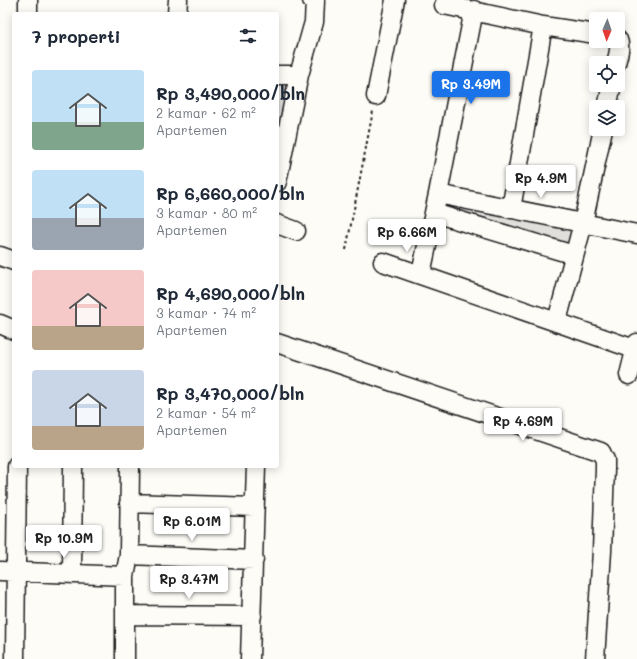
<!DOCTYPE html>
<html lang="id">
<head>
<meta charset="utf-8">
<style>
  body { margin:0; font-family:Mali,sans-serif; background:#f2f2f3; color:#1f2937; height:100vh; display:flex; flex-direction:column; font-size:15px; white-space:nowrap }
  * { box-sizing:border-box; margin:0 }
  p { font-size:13px; color:#747a83 }
  .icon { flex:none; width:22px; height:22px; fill:none; stroke:currentColor; stroke-width:2; stroke-linecap:round; stroke-linejoin:round }
  .map { position:relative; flex:1; overflow:hidden }
  .panel { position:absolute; left:12px; top:12px; width:267px; height:456px; display:flex; flex-direction:column; background:#fff; border-radius:4px; box-shadow:0 2px 10px #0003 }
  .panel>* { flex:none }
  .needle { width:26px; rotate:182deg }
  .controls { position:absolute; left:589px; top:12px; display:grid; gap:8px }
  .controls a { display:grid; place-items:center; width:36px; height:36px; border-radius:4px; background:#fff; box-shadow:0 2px 10px #0003; font-size:20px }
  .price { position:absolute; translate:-50% -34px; padding:0 9px; border-radius:4px; background:#fff; color:#222; font-size:13px; line-height:26px; filter:drop-shadow(0 1px 2px #0008) }
  .price::after { content:''; position:absolute; left:50%; top:24px; width:12px; height:9px; margin-left:-6px; background:inherit; clip-path:polygon(0 0,100% 0,50% 100%) }
  .price.selected { background:#1a73e8; color:#fff }
  ul { padding:0; list-style:none }
  li { display:flex; align-items:center; gap:12px; height:100px; padding:0 20px }
  li span { display:grid; place-items:center; flex:none; width:112px; height:80px; border-radius:4px; color:#555 }
  li>.icon { margin-inline-start:auto }
  span .icon { width:48px; height:48px; fill:#fffc; stroke-width:1 }
  li b { font-size:17px }
  h2 { display:flex; justify-content:space-between; align-items:center; height:48px; padding:0 20px; font-size:17px }
  .map>svg:first-child { display:block }
</style>
</head>
<body>
<div class="map">
<svg width="637" height="659" viewBox="0 0 637 659">
  <rect width="100%" height="100%" fill="#fdfcf7"/>
  <filter id="ink" filterUnits="userSpaceOnUse"><feTurbulence type="fractalNoise" baseFrequency=".025" numOctaves="2"/><feDisplacementMap in="SourceGraphic" scale="8" xChannelSelector="R" yChannelSelector="G"/><feConvolveMatrix kernelMatrix="1 2 1 2 8 2 1 2 1" color-interpolation-filters="sRGB"/></filter>
  <g filter="url(#ink)">
    <path fill="#e0dfdb" stroke="#7e7e7c" d="M277,78H294L281,137L277,136Z
      M444,200L577,227L572,249L442,209Z"/>
    <g fill="none" stroke-linecap="round" stroke-linejoin="round">
      <g stroke="#1c1c1c" stroke-width="21">
        <path id="minor" d="M28,0V14
          M444,5L543,26L596,34
          M177,14L178,0
          M616,63C618,56 621,47 618,40
          M277,75H299
          M376,96L395,0
          M607,107L612,85
          M277,182L299,75L314,22L315,1L312,0
          M438,194L637,234
          M511,209L543,26
          M434,213L574,255
          M277,224L296,231
          M0,256L14,261
          M383,262L637,350
          M421,274L438,194L474,10
          M557,321L583,223L603,129
          M0,324L14,330
          M277,343L601,452L605,460V469L602,551L595,659
          M629,375L637,343
          M129,503L255,507
          M129,555L254,560
          M0,571L125,576
          M72,574L73,466
          M126,615L252,616
          M15,659L17,466
          M125,659V576L129,555L130,466
          M250,659L256,466"/>
      </g>
      <path stroke="#1c1c1c" stroke-width="2" stroke-dasharray="3 3" stroke-linecap="butt" d="M346,250L373,111"/>
      <use href="#minor" stroke="#fdfcf7" stroke-width="18"/>
    </g>
  </g>
</svg>
<div class="controls">
<a><svg class="needle" viewBox="-14 -14 28 28"><path d="M0-13l5 13h-10z" fill="#e53935"/><path d="M0 13l5-13h-10z" fill="#747a83"/></svg></a>
<a><svg class="icon" aria-label="locate" viewBox="0 0 24 24"><circle cx="12" cy="12" r="6"/><path d="M12 2v4M12 18v4M2 12h4M18 12h4"/></svg></a>
<a><svg class="icon" aria-label="layers" viewBox="0 0 24 24"><path d="M12 4l9 5-9 5-9-5zM3 14l9 5 9-5"/></svg></a>
</div>
<b class="price selected" style="left:471px;top:105px">Rp 3.49M</b>
<b class="price" style="left:541px;top:199px">Rp 4.9M</b>
<b class="price" style="left:407px;top:253px">Rp 6.66M</b>
<b class="price" style="left:523px;top:442px">Rp 4.69M</b>
<b class="price" style="left:192px;top:542px">Rp 6.01M</b>
<b class="price" style="left:64px;top:559px">Rp 10.9M</b>
<b class="price" style="left:189px;top:600px">Rp 3.47M</b>
<section class="panel">
<h2>7 properti<svg class="icon" aria-label="filters" viewBox="0 0 24 24"><path d="M4 7h16M4 17h16"/><circle cx="9" cy="7" r="2"/><circle cx="15" cy="17" r="2"/></svg></h2>
<ul>
<li><span style="background:linear-gradient(#bfe0f5 65%,#7fa58c 0)"><svg class="icon" aria-label="home" viewBox="0 0 24 24"><path d="M3 11l9-7 9 7M6 9v11h12V9"/></svg></span><div><b>Rp 3,490,000/bln</b><p>2 kamar · 62 m²</p><p>Apartemen</p></div></li>
<li><span style="background:linear-gradient(#bfe0f5 60%,#9aa5b1 0)"><svg class="icon" aria-label="home" viewBox="0 0 24 24"><path d="M3 11l9-7 9 7M6 9v11h12V9"/></svg></span><div><b>Rp 6,660,000/bln</b><p>3 kamar · 80 m²</p><p>Apartemen</p></div></li>
<li><span style="background:linear-gradient(#f6c9c9 70%,#b9a48a 0)"><svg class="icon" aria-label="home" viewBox="0 0 24 24"><path d="M3 11l9-7 9 7M6 9v11h12V9"/></svg></span><div><b>Rp 4,690,000/bln</b><p>3 kamar · 74 m²</p><p>Apartemen</p></div></li>
<li><span style="background:linear-gradient(#c9d6e8 70%,#b9a48a 0)"><svg class="icon" aria-label="home" viewBox="0 0 24 24"><path d="M3 11l9-7 9 7M6 9v11h12V9"/></svg></span><div><b>Rp 3,470,000/bln</b><p>2 kamar · 54 m²</p><p>Apartemen</p></div></li>
</ul>
</section>
</div>
</body>
</html>
